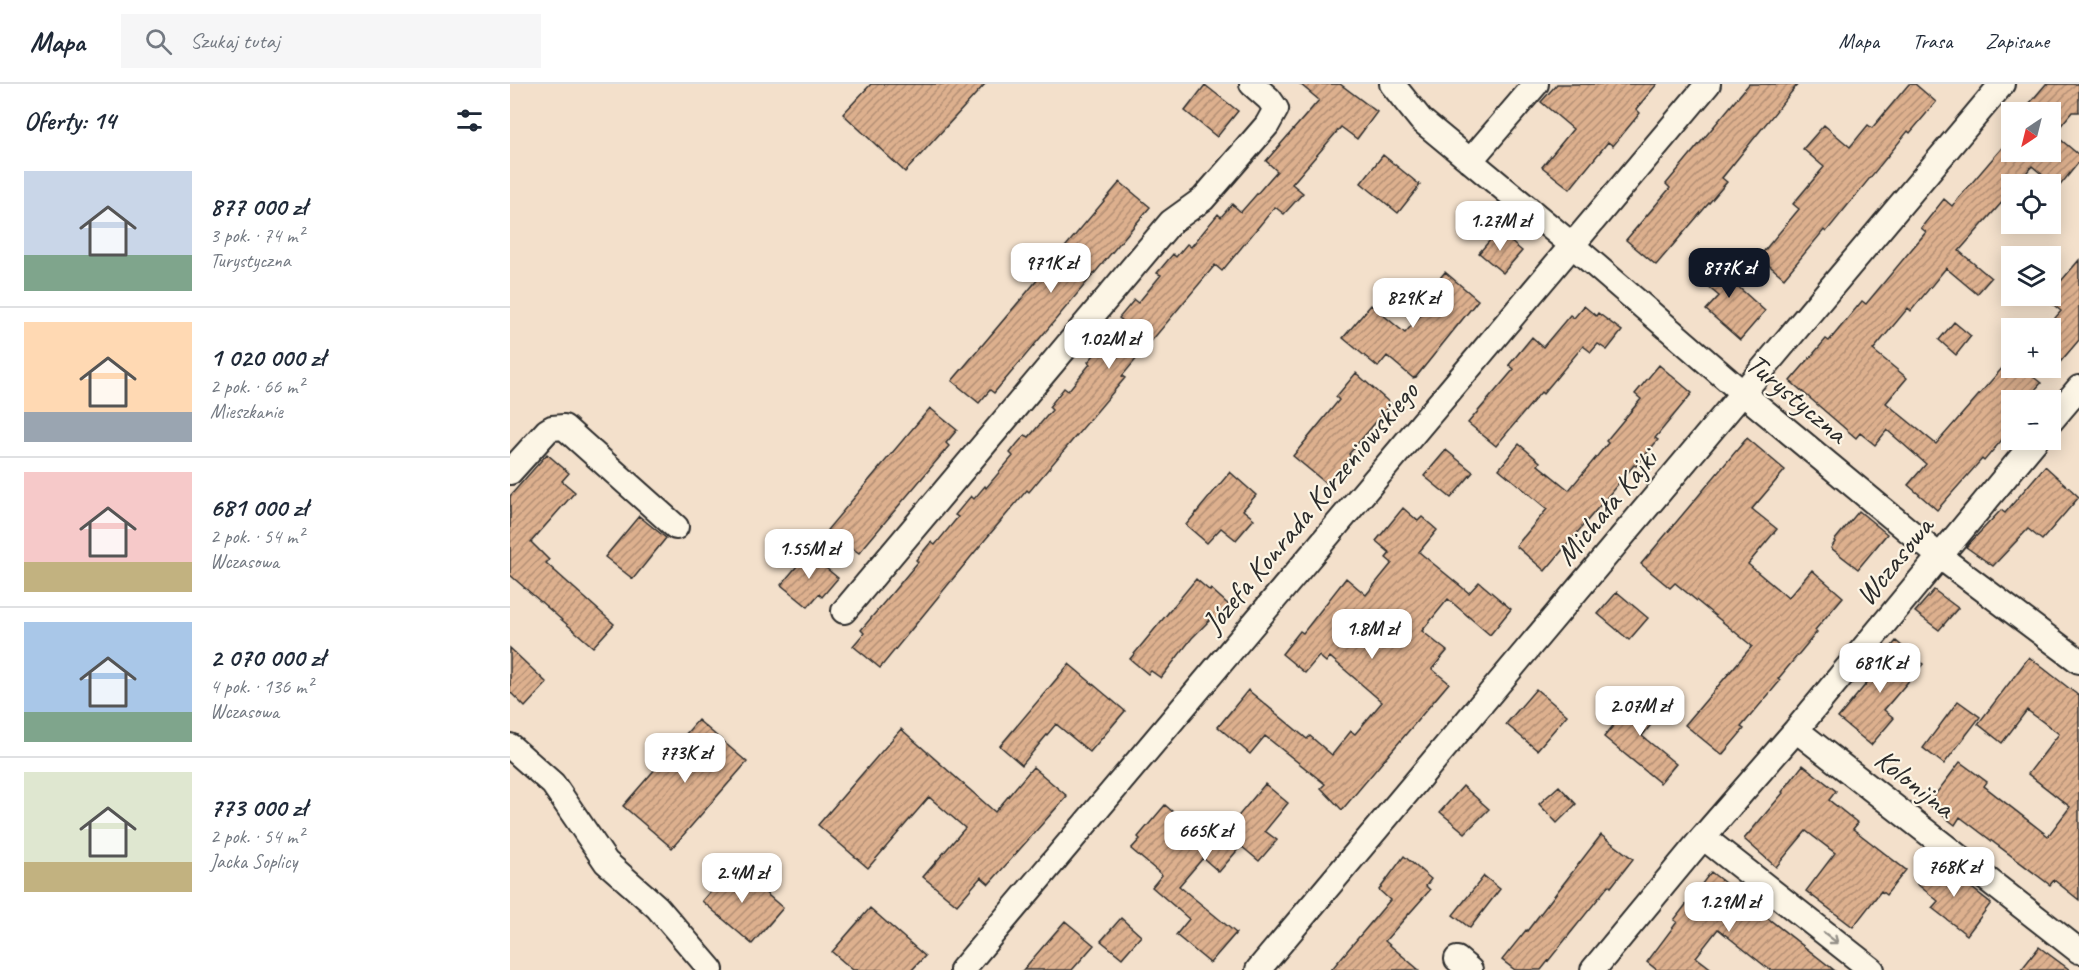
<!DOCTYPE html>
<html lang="pl">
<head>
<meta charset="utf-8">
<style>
  body { margin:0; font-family:Caveat,sans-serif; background:#f6f6f7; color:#1f2937; height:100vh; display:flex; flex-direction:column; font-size:22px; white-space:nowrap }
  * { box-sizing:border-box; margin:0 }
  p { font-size:20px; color:#747a83 }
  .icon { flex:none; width:33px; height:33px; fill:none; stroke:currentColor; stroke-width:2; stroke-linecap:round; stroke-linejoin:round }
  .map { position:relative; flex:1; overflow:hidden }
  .panel { display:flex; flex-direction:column; background:#fff; width:510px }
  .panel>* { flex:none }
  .needle { width:39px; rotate:215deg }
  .controls { position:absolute; left:1491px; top:18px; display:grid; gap:12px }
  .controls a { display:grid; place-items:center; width:60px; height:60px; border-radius:0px; background:#fff; box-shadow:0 3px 15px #0003; font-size:30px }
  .price { position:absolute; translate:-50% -51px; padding:0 14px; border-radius:12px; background:#fff; color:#222; font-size:20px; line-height:39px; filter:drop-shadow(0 2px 3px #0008) }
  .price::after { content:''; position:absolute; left:50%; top:36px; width:18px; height:14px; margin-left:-9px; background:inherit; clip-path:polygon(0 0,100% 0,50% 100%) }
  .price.selected { background:#111827; color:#fff }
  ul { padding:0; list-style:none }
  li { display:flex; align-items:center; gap:18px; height:150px; padding:0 24px }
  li+li { border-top:2px solid #e0e1e3 }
  li span { display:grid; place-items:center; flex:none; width:168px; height:120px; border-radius:0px; color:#555 }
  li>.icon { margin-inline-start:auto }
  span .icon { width:72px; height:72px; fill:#fffc; stroke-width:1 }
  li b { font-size:26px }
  h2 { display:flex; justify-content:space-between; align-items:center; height:72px; padding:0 24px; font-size:26px }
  header { display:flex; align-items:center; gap:36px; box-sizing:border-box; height:84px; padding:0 30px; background:#fff; border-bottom:2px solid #e0e1e3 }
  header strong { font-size:28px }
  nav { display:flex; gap:33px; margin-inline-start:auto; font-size:21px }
  .search { width:420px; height:54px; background:#f6f6f7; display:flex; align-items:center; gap:15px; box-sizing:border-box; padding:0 21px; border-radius:0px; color:#747a83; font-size:22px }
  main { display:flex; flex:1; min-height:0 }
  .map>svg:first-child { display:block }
</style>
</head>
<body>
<header>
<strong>Mapa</strong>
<div class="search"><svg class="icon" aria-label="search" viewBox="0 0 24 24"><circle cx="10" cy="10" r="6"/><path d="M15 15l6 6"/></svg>Szukaj tutaj</div>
<nav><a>Mapa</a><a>Trasa</a><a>Zapisane</a></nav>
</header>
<main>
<section class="panel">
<h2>Oferty: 14<svg class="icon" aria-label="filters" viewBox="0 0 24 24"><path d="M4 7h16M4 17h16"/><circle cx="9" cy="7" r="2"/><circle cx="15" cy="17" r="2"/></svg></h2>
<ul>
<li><span style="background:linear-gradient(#c9d6e8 70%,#7fa58c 0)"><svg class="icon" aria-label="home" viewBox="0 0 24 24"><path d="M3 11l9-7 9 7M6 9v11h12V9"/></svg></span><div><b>877 000 zł</b><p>3 pok. · 74 m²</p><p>Turystyczna</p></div></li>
<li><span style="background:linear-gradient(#ffd9b3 75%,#9aa5b1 0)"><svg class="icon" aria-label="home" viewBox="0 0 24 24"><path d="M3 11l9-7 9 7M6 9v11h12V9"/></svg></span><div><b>1 020 000 zł</b><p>2 pok. · 66 m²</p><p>Mieszkanie</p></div></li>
<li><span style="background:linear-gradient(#f6c9c9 75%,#c2b280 0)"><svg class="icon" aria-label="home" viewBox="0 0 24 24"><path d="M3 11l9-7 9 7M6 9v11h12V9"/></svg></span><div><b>681 000 zł</b><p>2 pok. · 54 m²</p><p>Wczasowa</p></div></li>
<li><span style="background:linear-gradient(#a9c7e8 75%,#7fa58c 0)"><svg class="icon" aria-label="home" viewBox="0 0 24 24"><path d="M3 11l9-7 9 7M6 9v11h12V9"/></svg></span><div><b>2 070 000 zł</b><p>4 pok. · 136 m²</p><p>Wczasowa</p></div></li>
<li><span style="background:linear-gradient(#dfe7d0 75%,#c2b280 0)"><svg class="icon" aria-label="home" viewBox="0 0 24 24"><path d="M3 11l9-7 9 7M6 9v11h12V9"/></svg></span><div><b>773 000 zł</b><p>2 pok. · 54 m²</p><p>Jacka Soplicy</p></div></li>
</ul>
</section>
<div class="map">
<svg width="1569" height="886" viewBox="0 0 1569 886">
  <defs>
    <pattern id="building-hatch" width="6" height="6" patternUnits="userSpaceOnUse" patternTransform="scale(1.5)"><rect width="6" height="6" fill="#ddb08e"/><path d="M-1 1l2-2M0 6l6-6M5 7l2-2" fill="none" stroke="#b38f74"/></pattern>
  </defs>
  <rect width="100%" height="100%" fill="#f3e0cb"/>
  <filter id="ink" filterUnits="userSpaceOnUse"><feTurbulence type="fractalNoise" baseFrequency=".0167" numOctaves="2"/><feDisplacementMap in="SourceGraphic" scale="12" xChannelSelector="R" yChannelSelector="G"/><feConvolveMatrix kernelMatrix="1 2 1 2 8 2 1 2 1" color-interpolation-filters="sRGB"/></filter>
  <g filter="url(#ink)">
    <path fill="url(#building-hatch)" stroke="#2b2b2b" stroke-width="1.5" d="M361,0H475L395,88L333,30Z
      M790,0H830L867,28L847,55L831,43L782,100L793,109L774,130L765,123L712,187L705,181L612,292L615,294L519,408L517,406L464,469L370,584L343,562L354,549L351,546L408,478L406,476L421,458L425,461L448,433L445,431L461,412L464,415L475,402L476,404L503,372L500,369L507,360L515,351L519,353L542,326L539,323L554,304L558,307L580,280L578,278L613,237L609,234L624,216L628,219L651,191L647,189L663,170L666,173L677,160L681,163L708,130L711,133L722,120L731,128L767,87L756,77L809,16Z
      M1047,0H1147L1126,25L1130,29L1103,62L1098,58L1060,105L1032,83L1063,45L1031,18Z
      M1239,0H1288L1212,94L1217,98L1146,181L1116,156L1160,104L1156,100Z
      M1399,0H1405L1426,18L1400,49L1398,47L1316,148L1314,146L1274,194L1249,173L1289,125L1283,120L1314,83L1293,65L1314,41L1340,63L1358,41L1362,44Z
      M1536,0H1569V28H1562L1544,50L1569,71V78L1548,104L1522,82L1507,100H1502V107L1449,167L1481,194L1467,210L1436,184L1401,227L1398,224L1363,266L1397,294L1376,319L1426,360L1501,274L1502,284H1512L1531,299L1516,316H1502V344L1474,377L1472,375L1427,426L1398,401L1416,380L1377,346L1365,361L1350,349L1346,354L1280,297L1316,255L1319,257L1352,217L1356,220L1416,148L1411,144L1434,115L1442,122L1502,52V68H1540V28H1512Z
      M695,1L728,27L707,53L675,27Z
      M873,71L910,101L888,129L851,99Z
      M610,98L640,123L484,309L480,306L469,319L442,297Z
      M988,147L1012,167L993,189L969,169Z
      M1208,167L1221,179L1213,189L1255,227L1230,256L1196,226L1209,212L1186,193Z
      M1569,176V256L1540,290V240L1551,227L1540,218V210Z
      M935,188L968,216L906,293L903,294L877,272L868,283L833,254L861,221L895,249L920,220L913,214Z
      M1074,222L1086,232L1088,229L1112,247L1097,266L1088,260L1081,268L1073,262L1033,310L1031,308L986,362L958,339L1004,285L999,281L1022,253L1033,263L1060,231L1064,234Z
      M1444,238L1461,252L1446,271L1429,256Z
      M1149,281L1182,309L1145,354L1148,356L1126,382L1124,381L1035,487L1006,462L1037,425L989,385L1009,360L1030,378L1028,381L1059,406L1098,359L1096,357L1131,315L1125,310Z
      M846,289L881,320L839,370L841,371L817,400L783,372L829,316L826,313Z
      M420,324L447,346L436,359L439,362L349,469L317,446Z
      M1237,354L1275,386L1242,425L1267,445L1238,480L1278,514L1302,486L1333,513L1305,546L1307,548L1268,595L1270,597L1231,643L1234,645L1212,671L1175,641L1242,562L1165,499L1160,504L1131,480Z
      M936,366L963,388L941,414L914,392Z
      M37,370L59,389L52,397L65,408L21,458L39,476L36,479L104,540L83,563L0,491V412Z
      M1535,382L1569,413L1532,456L1518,445L1483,482L1456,463L1491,426L1495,429Z
      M720,388L746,411L733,426L744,435L726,456L711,444L697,459L676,441Z
      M893,424L908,437L912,433L927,446L909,468L959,509L969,498L1001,525L980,551L938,515L912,547L937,567L922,585L939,599L832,726L811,704L815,700L755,652L740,670L708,643L738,606L797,655L800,652L822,671L841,647L845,650L872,618L820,573L816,578L809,572L795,589L772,570L790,547L793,549L836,494L856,511L882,479L876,474L880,469L866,457Z
      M1349,427L1377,450L1348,485L1321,464L1325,458L1324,457Z
      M129,432L156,454L123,495L95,473Z
      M298,469L328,494L312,513L309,510L298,523L271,501Z
      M686,495L700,507L701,505L720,522L707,537L702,534L682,554L651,594L641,587L638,590L620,575Z
      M1424,506L1448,524L1429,546L1405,528Z
      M1107,508L1138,534L1119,556L1088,530Z
      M1386,557L1413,580L1374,626L1384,634L1361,661L1328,634L1366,588L1363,585Z
      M0,564L37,599L15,623L0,608Z
      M1519,573L1569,612V816L1544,796L1540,801L1450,733L1445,741L1418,720L1450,678L1477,698L1474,702L1538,752L1560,723L1518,690L1549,650L1517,626L1492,659L1468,640Z
      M559,580L615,627L580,668L546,640L512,681L490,662Z
      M1026,605L1057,631L1027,666L996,640Z
      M1128,606L1152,627L1132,652L1166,680L1150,699L1094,653L1116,626L1113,624Z
      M1448,617L1470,633L1434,680L1413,664Z
      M188,636L237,678L162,764L113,722Z
      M391,645L485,728L523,683L557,712L479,800L471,793L447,821L413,793L455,744L419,713L358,784L308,741Z
      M1293,681L1326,707L1319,716L1348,739L1343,745L1396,786L1376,811L1371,807L1343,843L1296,807L1325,769L1296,747L1266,783L1234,755L1273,709L1272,708Z
      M755,700L778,719L755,747L767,756L749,777L731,762L709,788L693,774L669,802L726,849L700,879L666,851L679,835L642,803L652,791L621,765L630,755L628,753L655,721L687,749L699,735L715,748Z
      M953,702L979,725L955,749L930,728Z
      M1049,702L1066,720L1047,739L1029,720Z
      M1091,751L1123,775L1101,803L1099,801L1031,886H1005L992,876L1016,846L1017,847Z
      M894,772L921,795L916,802L920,806L875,857L909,886H821L880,816L869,806Z
      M1426,776L1481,819L1457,851L1422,824L1428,817L1407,800Z
      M223,781L273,824L242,860L192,817Z
      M1201,788L1233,813L1232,814L1324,886H1260L1208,845L1186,873L1203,886H1147L1137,878L1167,838L1164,836Z
      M974,792L990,805L960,844L943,831Z
      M360,824L415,872L402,886H343L322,868Z
      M611,834L631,852L612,874L591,857Z
      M555,837L584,861L562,886H513Z
      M1529,863L1560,886H1511Z"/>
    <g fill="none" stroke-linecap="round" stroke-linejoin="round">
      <g stroke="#2b2b2b" stroke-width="28">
        <path id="minor" d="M882,0L911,36L1062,161L1242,317L1429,472L1569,577
          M960,77L1026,0
          M1540,338L1569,304
          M0,388L37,347L42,344L54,343L166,443
          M334,527L661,138L693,115L757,41L766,25L759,15L742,0
          M1286,646L1569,867
          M0,662L43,700L96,778L147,823L201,886
          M1193,753L1362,886
          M947,875L960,886
          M452,886L1198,0
          M748,886L1492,0
          M1083,886L1193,753L1286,646L1526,356"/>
      </g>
      <use href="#minor" stroke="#fcf5e5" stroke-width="24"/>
    </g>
    <defs><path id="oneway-shaft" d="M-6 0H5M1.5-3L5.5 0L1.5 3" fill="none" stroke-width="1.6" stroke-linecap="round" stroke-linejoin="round" transform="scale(1.5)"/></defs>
    <use stroke="#949088" href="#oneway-shaft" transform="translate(1321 854) rotate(38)"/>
  </g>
  <g text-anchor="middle" stroke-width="4.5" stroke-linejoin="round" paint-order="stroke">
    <g font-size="30" fill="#2b2b2b" stroke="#fcf5e5">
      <text transform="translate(1287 314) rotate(40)" y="10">Turystyczna</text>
      <text transform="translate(800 423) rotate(-50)" y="10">Józefa Konrada Korzeniowskiego</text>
      <text transform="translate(1096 423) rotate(-50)" y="10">Michała Kajki</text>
      <text transform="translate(1384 477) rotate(-51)" y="10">Wczasowa</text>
      <text transform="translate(1405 699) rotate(38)" y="10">Kolonijna</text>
    </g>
  </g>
</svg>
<div class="controls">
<a><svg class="needle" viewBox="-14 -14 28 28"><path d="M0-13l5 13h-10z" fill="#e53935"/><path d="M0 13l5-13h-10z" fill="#747a83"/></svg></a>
<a><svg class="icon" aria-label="locate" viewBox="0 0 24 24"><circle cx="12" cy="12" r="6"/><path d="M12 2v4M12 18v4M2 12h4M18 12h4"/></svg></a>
<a><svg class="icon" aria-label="layers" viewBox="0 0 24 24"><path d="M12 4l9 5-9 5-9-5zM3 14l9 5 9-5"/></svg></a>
<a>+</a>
<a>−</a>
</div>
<b class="price" style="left:990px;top:168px">1.27M zł</b>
<b class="price" style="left:541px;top:210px">971K zł</b>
<b class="price selected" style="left:1219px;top:215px">877K zł</b>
<b class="price" style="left:903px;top:245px">829K zł</b>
<b class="price" style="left:599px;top:286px">1.02M zł</b>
<b class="price" style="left:299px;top:496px">1.55M zł</b>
<b class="price" style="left:862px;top:576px">1.8M zł</b>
<b class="price" style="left:1370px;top:610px">681K zł</b>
<b class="price" style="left:1130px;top:653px">2.07M zł</b>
<b class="price" style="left:175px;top:700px">773K zł</b>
<b class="price" style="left:695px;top:778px">665K zł</b>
<b class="price" style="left:1444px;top:814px">768K zł</b>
<b class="price" style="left:232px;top:820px">2.4M zł</b>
<b class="price" style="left:1219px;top:849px">1.29M zł</b>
</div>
</main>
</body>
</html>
